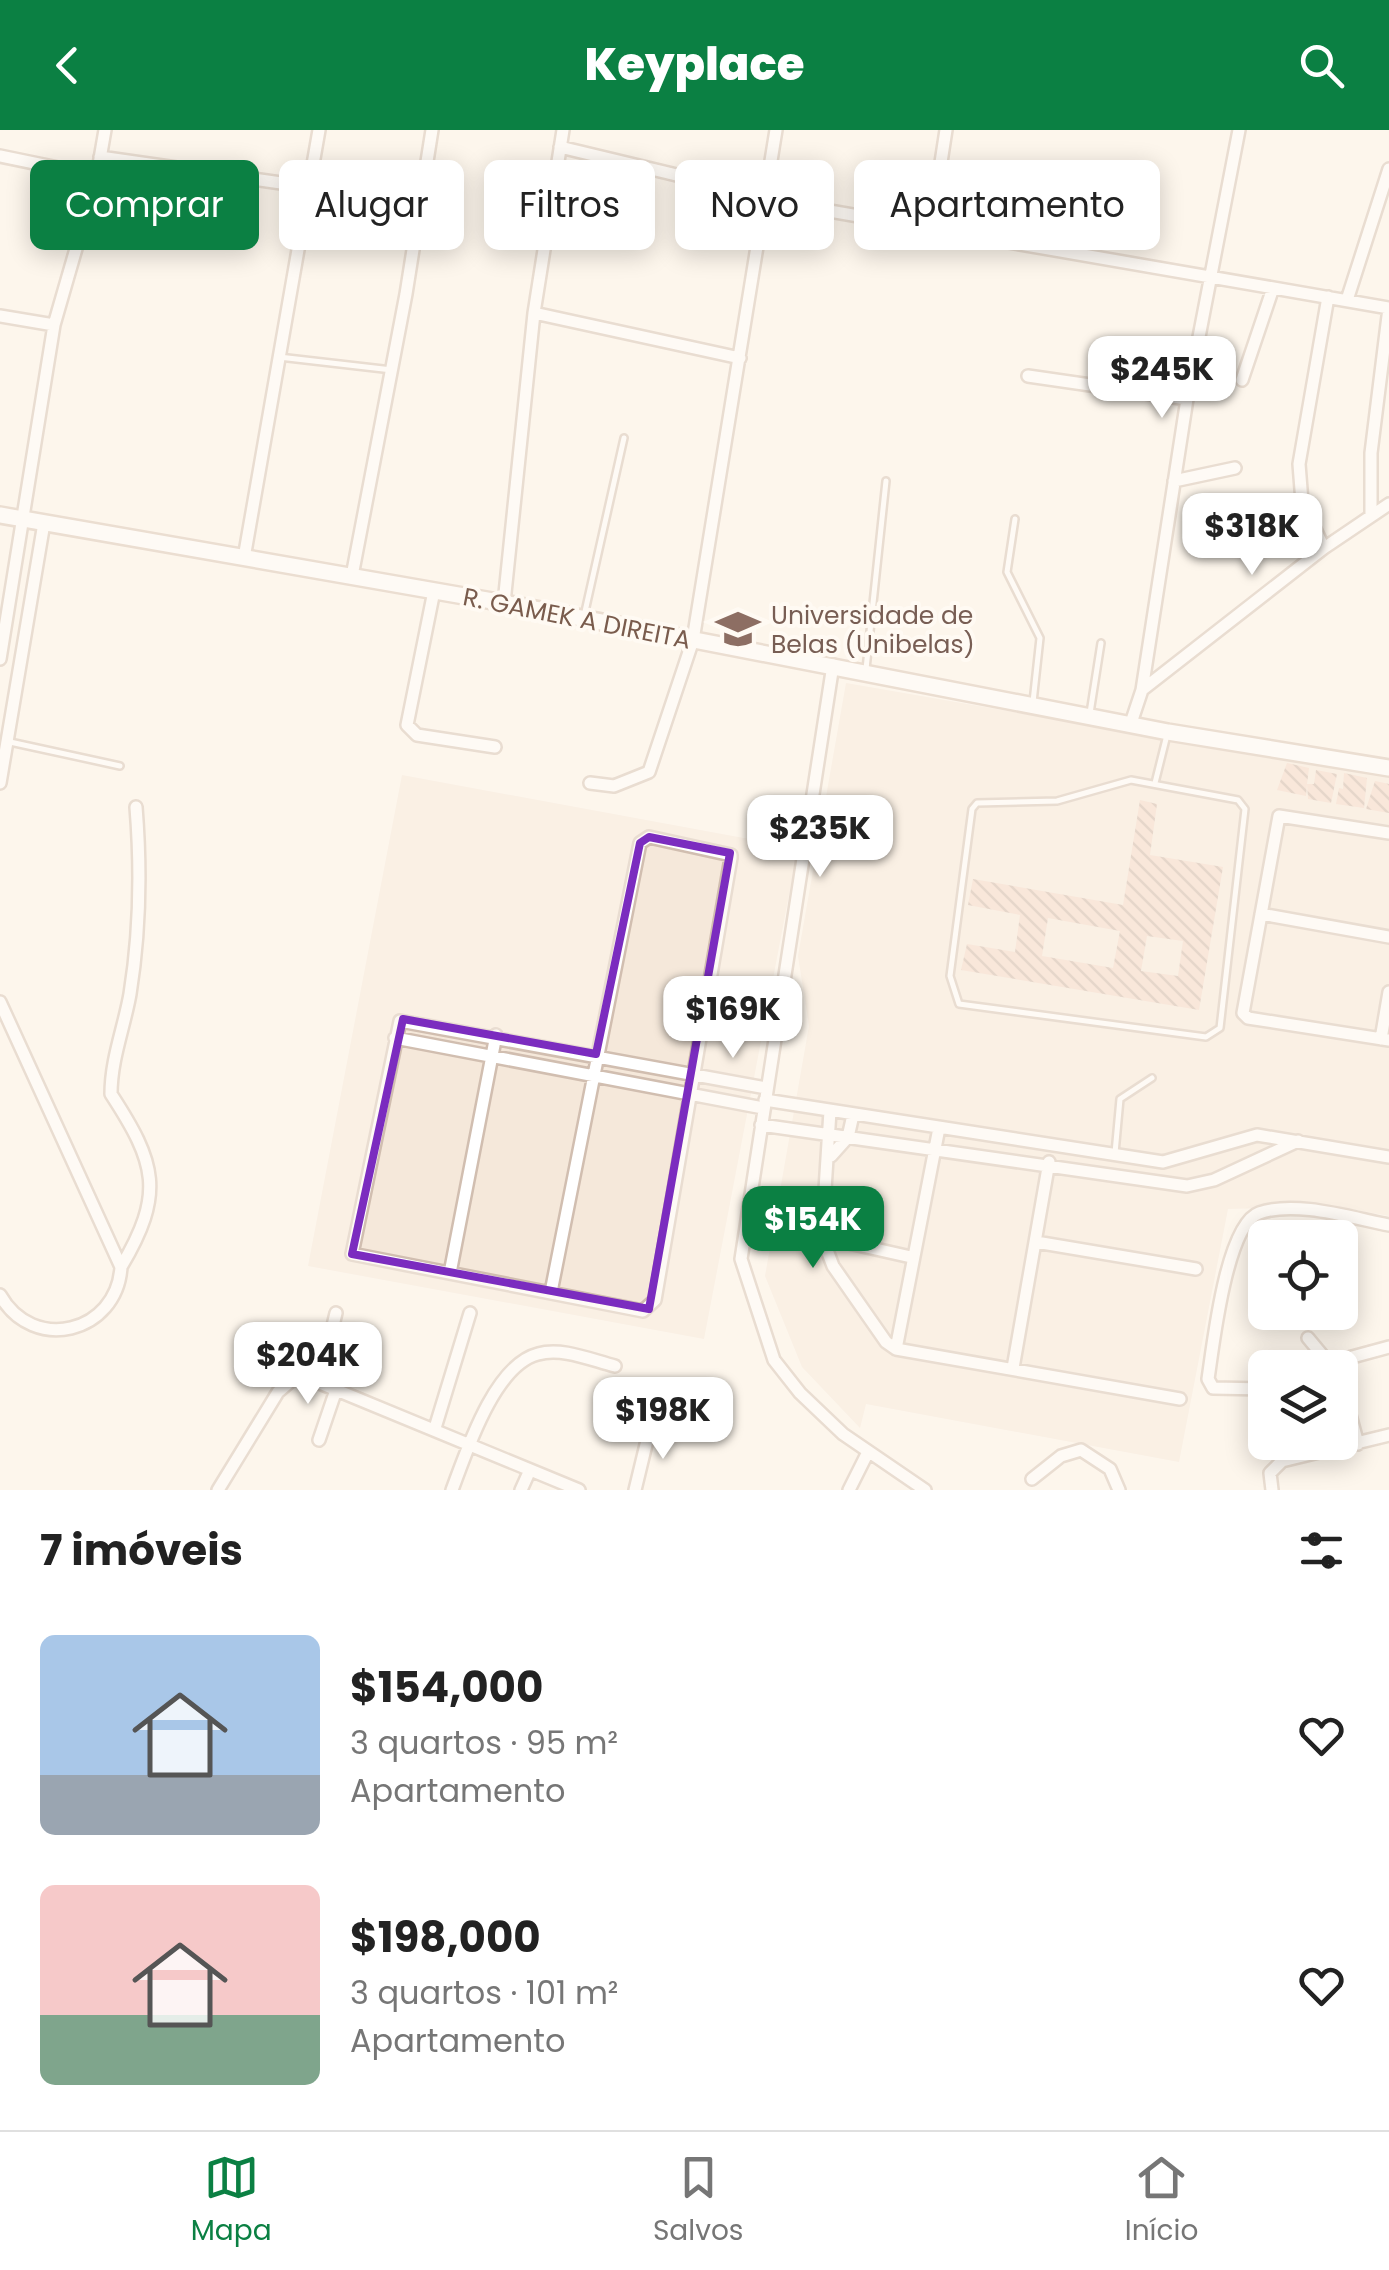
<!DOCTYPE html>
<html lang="pt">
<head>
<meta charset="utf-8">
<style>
  body { margin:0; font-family:Poppins,sans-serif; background:#f2f2f2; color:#222; height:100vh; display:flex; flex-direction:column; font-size:38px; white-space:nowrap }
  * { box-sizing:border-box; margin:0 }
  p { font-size:32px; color:#767676 }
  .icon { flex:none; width:55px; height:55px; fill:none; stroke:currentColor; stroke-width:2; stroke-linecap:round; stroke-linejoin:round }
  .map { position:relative; height:1360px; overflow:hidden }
  .sheet { display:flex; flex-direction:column; background:#fff; flex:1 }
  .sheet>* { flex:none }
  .guide { position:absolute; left:30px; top:30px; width:1330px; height:90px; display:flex; gap:20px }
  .buttons { position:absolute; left:1248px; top:1090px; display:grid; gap:20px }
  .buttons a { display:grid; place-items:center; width:110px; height:110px; border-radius:15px; background:#fff; box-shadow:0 5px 25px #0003; font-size:50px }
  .price { position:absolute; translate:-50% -85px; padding:0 22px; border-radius:20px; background:#fff; color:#222; font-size:32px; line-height:65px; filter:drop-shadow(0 2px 5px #0008) }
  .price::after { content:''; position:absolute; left:50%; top:60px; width:30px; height:22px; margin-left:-15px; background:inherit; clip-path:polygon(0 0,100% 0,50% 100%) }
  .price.on { background:#0b8043; color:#fff }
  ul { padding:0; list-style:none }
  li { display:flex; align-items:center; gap:30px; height:250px; padding:0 40px }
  li span { display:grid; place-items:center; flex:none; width:280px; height:200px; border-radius:15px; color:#555 }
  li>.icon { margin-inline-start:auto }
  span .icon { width:120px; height:120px; fill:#fffc; stroke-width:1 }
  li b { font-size:42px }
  h2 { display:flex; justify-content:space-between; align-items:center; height:120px; padding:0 40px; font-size:42px }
  .tag { padding:0 35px; border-radius:15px; background:#fff; box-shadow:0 5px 25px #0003; font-size:35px; line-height:90px }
  .tag.on { background:#0b8043; color:#fff }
  header { display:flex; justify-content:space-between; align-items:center; height:130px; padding:0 40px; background:#0b8043; color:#fff; font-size:45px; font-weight:800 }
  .tab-bar { display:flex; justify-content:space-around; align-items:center; height:140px; border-top:2px solid #e0e0e0; background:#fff; font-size:28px; color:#767676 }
  .tab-bar a { display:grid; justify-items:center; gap:5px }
  .tab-bar .on { color:#0b8043 }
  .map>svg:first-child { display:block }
</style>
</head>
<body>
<header><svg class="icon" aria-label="back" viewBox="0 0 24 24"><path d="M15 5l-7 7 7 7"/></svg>Keyplace<svg class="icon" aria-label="search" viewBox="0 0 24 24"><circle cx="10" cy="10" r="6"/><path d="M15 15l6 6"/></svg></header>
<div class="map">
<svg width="1389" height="1360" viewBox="0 0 1389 1360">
  <defs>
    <pattern id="building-back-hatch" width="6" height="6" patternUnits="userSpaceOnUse" patternTransform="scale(2.5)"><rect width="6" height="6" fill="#f3d5c3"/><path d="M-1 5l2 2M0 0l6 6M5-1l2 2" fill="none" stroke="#cab0a1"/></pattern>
  </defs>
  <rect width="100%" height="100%" fill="#fdf6ec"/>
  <path fill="#f5e8da" d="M846,553L1389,647V1086L1334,1076L1228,1079L1179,1332L866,1274L860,1298L802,1237L765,1146L809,896L798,826Z
    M402,645L798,718L704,1209L308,1136Z"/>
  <path fill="url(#building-back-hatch)" fill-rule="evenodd" d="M1287,633L1309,638L1307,654H1314L1316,640L1337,644L1331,673L1308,669L1307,654L1306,666L1277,660Z
    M1344,643L1367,648L1364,678L1336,674L1339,658L1343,659Z
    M1375,651L1389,654V683L1366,679Z
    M1140,670L1157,674L1150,725L1223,737L1199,880L961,840L967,814L1015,822L1020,785L968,775L973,749L1123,775ZM1048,788L1120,801L1113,838L1042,826ZM1147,806L1183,811L1178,846L1141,841Z"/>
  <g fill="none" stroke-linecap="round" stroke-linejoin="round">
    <g stroke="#d1beb0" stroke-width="10">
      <path id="lane" d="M279,227L392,240
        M1015,389L1007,442L1040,508L1033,572
        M584,486L624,308
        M866,539L886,351
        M1090,583L1101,513
        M10,612L120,636
        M1131,650L1238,670L1245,679L1220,898L1206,907L959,874L950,846L972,679L977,673L1057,671Z
        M1155,653L1167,605
        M1115,1023L1120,969L1152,948"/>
    </g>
    <g stroke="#d1beb0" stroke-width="16">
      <path id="street" d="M560,17L818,79L1389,178
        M0,26L97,46
        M100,27L309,57
        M931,97L946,0
        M1347,170L1389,39
        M534,183L740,228
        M0,186L54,195
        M1028,246L1187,269
        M1242,250L1273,158
        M1174,351L1235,338
        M1371,385V323L1389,178
        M1324,418L1302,372L1299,334L1328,167
        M244,428L319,0
        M352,446L406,164L432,0
        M434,461L407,595L417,605L495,617
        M504,473L534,183L563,0
        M0,529L54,195L97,46L105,0
        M833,535L741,1129L774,1230L800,1263L843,1304L925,1360
        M1142,560L1324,418L1389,374
        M1131,593L1142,560L1187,269L1239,0
        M0,653L44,393
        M590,653L614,656L649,642L693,510L776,0
        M1389,703L1279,686L1243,883L1248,888L1389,910
        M1261,784L1389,807
        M0,872L121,1137C117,1203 33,1224 0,1165
        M395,908L763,978
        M1381,909L1389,862
        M765,970L1163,1032L1257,1005L1389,1027
        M830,981L822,1107L833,1136L886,1212L896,1219L1180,1269
        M761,995L1187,1056L1214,1050L1298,1011
        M831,1026L848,1007L853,985
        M822,1107L911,1127
        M1036,1112L1196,1139
        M121,1137C165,1063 156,1033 111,964C111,929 124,898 130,864C140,802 141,739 136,677
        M450,1143L496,905
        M551,1162L640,713L649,707L731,725V728L655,1170L643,1181L352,1124L400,891L766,958
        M1308,1208L1333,1238
        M896,1219L939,998
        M1330,1233L1389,1217
        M1013,1238L1049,1032
        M1340,1248L1358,1314
        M320,1250L336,1183
        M1265,1259L1213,1258L1208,1249C1213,1216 1226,1095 1259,1083C1296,1070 1352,1088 1389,1095
        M435,1298L470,1183
        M319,1310L337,1257
        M1032,1349L1061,1326L1081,1320L1110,1339L1119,1360
        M218,1360L278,1262L292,1250L305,1247L579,1360
        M452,1360C466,1323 494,1235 538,1224C562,1217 591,1230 615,1236
        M521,1360L530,1340
        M635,1360L651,1294
        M849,1360L868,1322
        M1272,1360L1270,1343L1282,1331L1389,1305"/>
    </g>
    <g stroke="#d6c0b0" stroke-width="20">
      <path id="secondary" d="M0,385L504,473L1168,602L1389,638"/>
    </g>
    <use href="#lane" stroke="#fff" stroke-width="5"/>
    <use href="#street" stroke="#fff" stroke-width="11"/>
    <use href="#secondary" stroke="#fff" stroke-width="15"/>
  </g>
  <path d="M0 0H1389V1360H0ZM649,707L730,723L649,1179L352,1124L403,889L596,924L640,713Z" fill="#fdf6ec" fill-opacity=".55" fill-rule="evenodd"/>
  <path fill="none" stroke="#7b2cbf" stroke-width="8" stroke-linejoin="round" d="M649,707L730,723L649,1179L352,1124L403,889L596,924L640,713Z"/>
  <defs>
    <g id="university-bare" transform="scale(3.45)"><path d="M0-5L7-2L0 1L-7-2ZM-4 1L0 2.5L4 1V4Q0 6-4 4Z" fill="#8d6e63" stroke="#fffaf3" stroke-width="2.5" paint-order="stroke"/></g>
  </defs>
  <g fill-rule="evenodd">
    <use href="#university-bare" x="738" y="499"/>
  </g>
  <g text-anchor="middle" stroke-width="8" stroke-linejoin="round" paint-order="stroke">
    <g font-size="25" fill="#785e54" stroke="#fffaf3" text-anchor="start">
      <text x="771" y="494">Universidade de<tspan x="771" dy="29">Belas (Unibelas)</tspan></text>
    </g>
    <g font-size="25" fill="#7a5c4d" stroke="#fffaf3">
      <text transform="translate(577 488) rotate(11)" y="9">R. GAMEK A DIREITA</text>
    </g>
  </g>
</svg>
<div class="buttons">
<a><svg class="icon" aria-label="locate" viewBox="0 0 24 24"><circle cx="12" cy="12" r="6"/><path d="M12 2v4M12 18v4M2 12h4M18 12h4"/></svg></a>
<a><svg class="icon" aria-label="layers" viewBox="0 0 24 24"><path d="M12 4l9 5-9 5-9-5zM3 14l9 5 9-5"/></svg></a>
</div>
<b class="price" style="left:1162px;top:291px">$245K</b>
<b class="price" style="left:1252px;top:448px">$318K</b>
<b class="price" style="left:820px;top:750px">$235K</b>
<b class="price" style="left:733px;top:931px">$169K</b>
<b class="price on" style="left:813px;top:1141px">$154K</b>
<b class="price" style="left:308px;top:1277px">$204K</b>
<b class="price" style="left:663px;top:1332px">$198K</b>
<div class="guide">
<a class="tag on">Comprar</a>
<a class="tag">Alugar</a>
<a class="tag">Filtros</a>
<a class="tag">Novo</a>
<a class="tag">Apartamento</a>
</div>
</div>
<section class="sheet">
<h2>7 imóveis<svg class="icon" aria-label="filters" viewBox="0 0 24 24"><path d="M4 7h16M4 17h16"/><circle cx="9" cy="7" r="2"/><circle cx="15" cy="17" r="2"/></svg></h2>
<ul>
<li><span style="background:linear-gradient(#a9c7e8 70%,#9aa5b1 0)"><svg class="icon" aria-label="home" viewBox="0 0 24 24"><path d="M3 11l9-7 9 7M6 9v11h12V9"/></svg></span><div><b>$154,000</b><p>3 quartos · 95 m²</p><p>Apartamento</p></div><svg class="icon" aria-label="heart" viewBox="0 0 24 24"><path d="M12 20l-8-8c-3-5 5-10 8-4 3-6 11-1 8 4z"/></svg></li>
<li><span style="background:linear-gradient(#f6c9c9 65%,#7fa58c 0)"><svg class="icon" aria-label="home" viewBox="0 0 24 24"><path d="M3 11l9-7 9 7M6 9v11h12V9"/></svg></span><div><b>$198,000</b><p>3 quartos · 101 m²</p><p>Apartamento</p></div><svg class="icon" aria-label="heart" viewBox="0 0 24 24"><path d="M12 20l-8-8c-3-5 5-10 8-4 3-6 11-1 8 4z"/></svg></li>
</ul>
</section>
<nav class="tab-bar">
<a class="on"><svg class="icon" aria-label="map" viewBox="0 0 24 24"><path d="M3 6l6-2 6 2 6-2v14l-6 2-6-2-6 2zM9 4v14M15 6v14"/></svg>Mapa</a>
<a><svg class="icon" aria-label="saved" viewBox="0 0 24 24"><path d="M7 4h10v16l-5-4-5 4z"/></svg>Salvos</a>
<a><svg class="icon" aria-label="home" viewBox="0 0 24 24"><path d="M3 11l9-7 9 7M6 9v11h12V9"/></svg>Início</a>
</nav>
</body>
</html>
